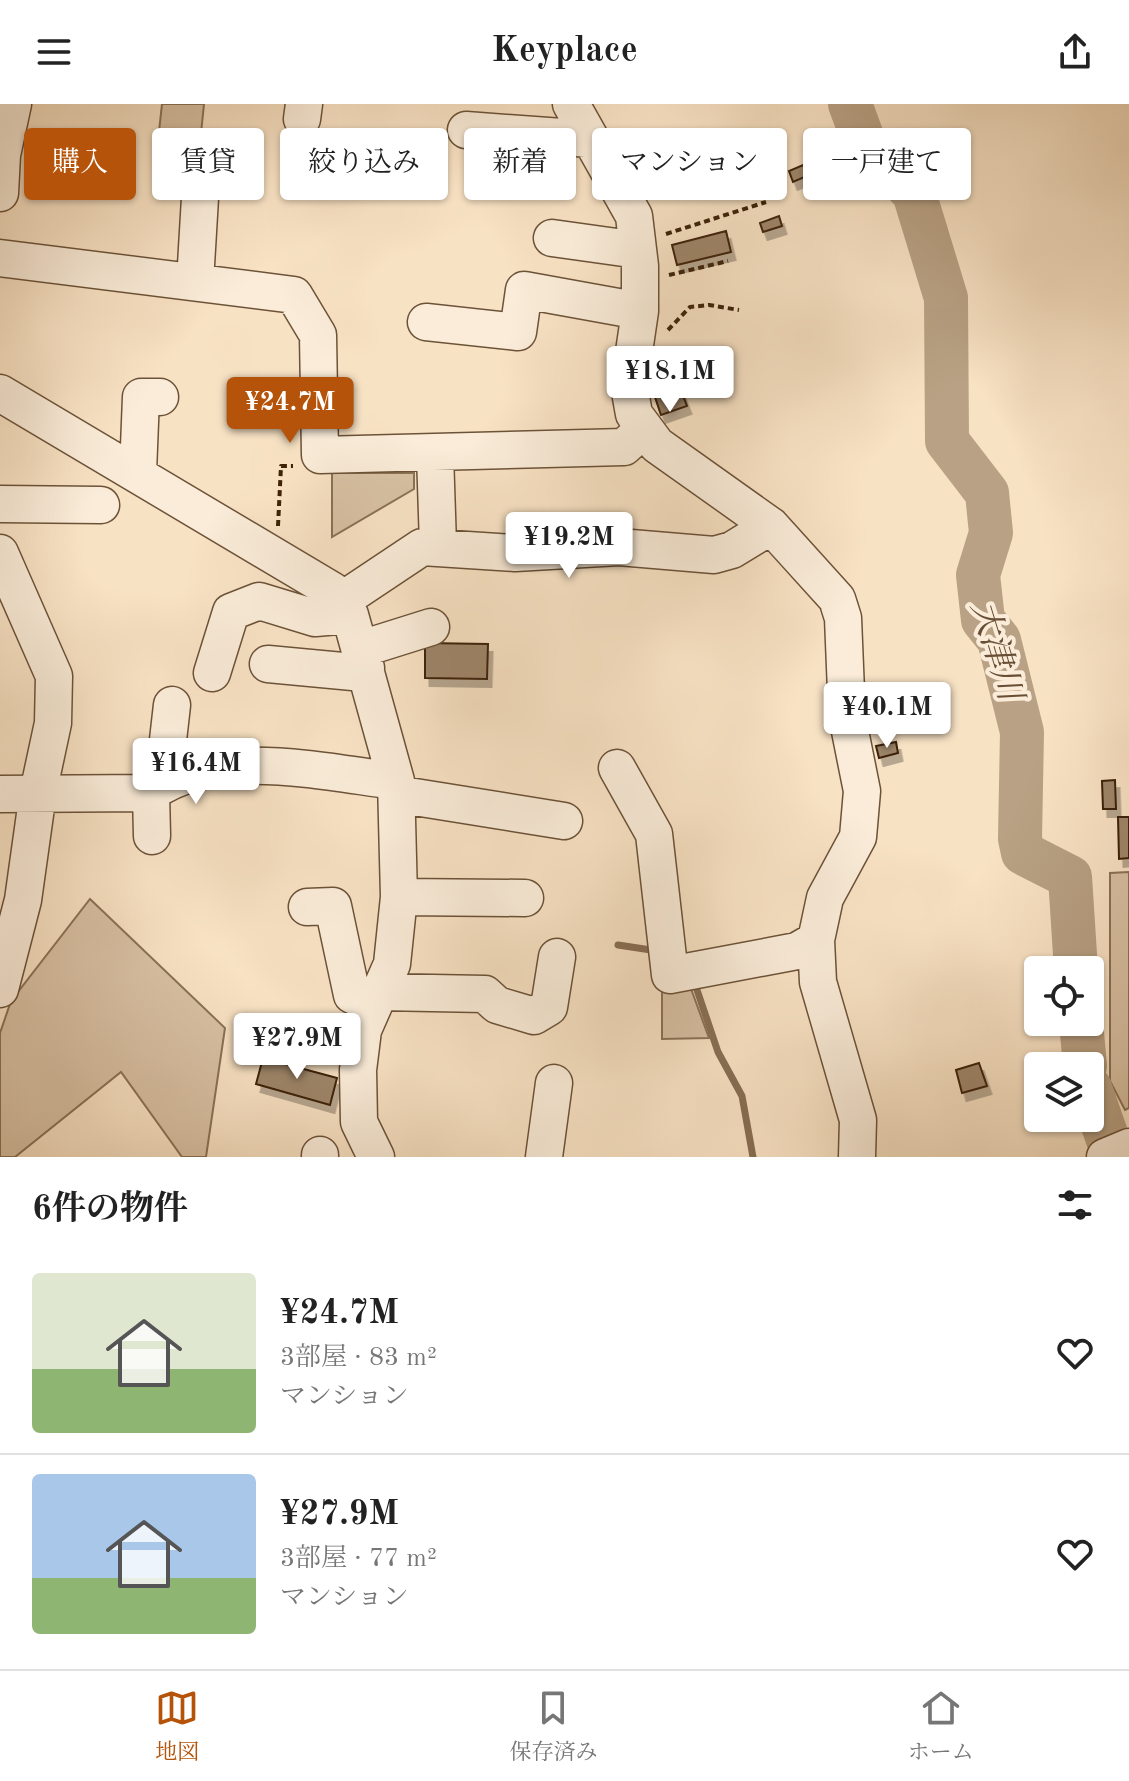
<!DOCTYPE html>
<html lang="ja">
<head>
<meta charset="utf-8">
<style>
  body { margin:0; font-family:"Old Standard TT","Noto Serif JP",serif; background:#f2f2f2; color:#222; height:100vh; display:flex; flex-direction:column; font-size:30px; white-space:nowrap }
  * { box-sizing:border-box; margin:0 }
  p { font-size:26px; color:#767676 }
  .icon { flex:none; width:44px; height:44px; fill:none; stroke:currentColor; stroke-width:2; stroke-linecap:round; stroke-linejoin:round }
  .map { position:relative; height:1053px; overflow:hidden }
  .side { display:flex; flex-direction:column; background:#fff; flex:1 }
  .side>* { flex:none }
  .hud { position:absolute; left:24px; top:24px; width:1082px; height:72px; display:flex; gap:16px }
  .buttons { position:absolute; left:1024px; top:852px; display:grid; gap:16px }
  .buttons a { display:grid; place-items:center; width:80px; height:80px; border-radius:8px; background:#fff; box-shadow:0 2px 6px #0004; font-size:40px }
  .price { position:absolute; translate:-50% -68px; padding:0 18px; border-radius:8px; background:#fff; color:#222; font-size:26px; line-height:52px; filter:drop-shadow(0 2px 4px #0008) }
  .price::after { content:''; position:absolute; left:50%; top:48px; width:24px; height:18px; margin-left:-12px; background:inherit; clip-path:polygon(0 0,100% 0,50% 100%) }
  .price.selected { background:#b45309; color:#fff }
  ul { padding:0; list-style:none }
  li { display:flex; align-items:center; gap:24px; height:200px; padding:0 32px }
  li+li { border-top:2px solid #e0e0e0 }
  li span { display:grid; place-items:center; flex:none; width:224px; height:160px; border-radius:8px; color:#555 }
  li>.icon { margin-inline-start:auto }
  span .icon { width:96px; height:96px; fill:#fffc; stroke-width:1 }
  li b { font-size:34px }
  h2 { display:flex; justify-content:space-between; align-items:center; height:96px; padding:0 32px; font-size:34px }
  .chip { padding:0 28px; border-radius:8px; background:#fff; box-shadow:0 2px 6px #0004; font-size:28px; line-height:72px }
  .chip.selected { background:#b45309; color:#fff }
  header { display:flex; justify-content:space-between; align-items:center; height:104px; padding:0 32px; background:#fff; font-size:36px; font-weight:700 }
  .menu { display:flex; justify-content:space-around; align-items:center; height:112px; border-top:2px solid #e0e0e0; background:#fff; font-size:22px; color:#767676 }
  .menu a { display:grid; justify-items:center; gap:4px }
  .menu .selected { color:#b45309 }
  .map>svg:first-child { display:block }
</style>
</head>
<body>
<header><svg class="icon" aria-label="menu" viewBox="0 0 24 24"><path d="M4 6h16M4 12h16M4 18h16"/></svg>Keyplace<svg class="icon" aria-label="share" viewBox="0 0 24 24"><path d="M12 15V3M7 8l5-5 5 5M5 13v7h14v-7"/></svg></header>
<div class="map">
<svg width="1129" height="1053" viewBox="0 0 1129 1053">
  <defs>
    <filter id="shadow"><feDropShadow dx="4.5" dy="8" stdDeviation="0" flood-color="#0004"/></filter>
  </defs>
  <rect width="100%" height="100%" fill="#f8e2c4"/>
  <filter id="stains"><feTurbulence type="fractalNoise" baseFrequency=".0025" numOctaves="4"/><feColorMatrix values="0 0 0 0 .2 0 0 0 0 .09 0 0 0 0 .02 0 0 0 .5 -.17"/></filter>
  <radialGradient id="worn" r=".72"><stop offset=".6" stop-color="#630" stop-opacity="0"/><stop offset="1" stop-color="#630" stop-opacity=".3"/></radialGradient>
  <path fill="#d8c1a4" stroke="#8a7256" stroke-width="2" d="M162,0H204L198,59L156,55Z
    M332,369H414V385L332,433Z
    M1129,768V1004L1125,1006L1110,977V769Z
    M90,795L225,924L206,1053H182L121,968L15,1053H0V929L11,897Z
    M690,882L709,934L662,935V887Z"/>
  <g fill="none" stroke-linecap="round" stroke-linejoin="round">
    <path stroke="#876e53" stroke-width="7" d="M618,841L651,846
      M696,883L718,948L742,992L753,1053"/>
    <path stroke="#b8a184" stroke-width="44" d="M850,0L864,38L914,89L946,194L947,337L987,389L991,429L978,471L983,516L999,536L1022,628L1020,735L1023,749L1070,773L1076,866
      M1081,918L1085,962
      M1090,984L1114,1053"/>
  </g>
  <path fill="#9e866a" stroke="#3d2209" stroke-width="2" filter="url(#shadow)" d="M832,58L837,73L830,76L824,61Z
    M803,61L807,72L793,78L789,67Z
    M779,112L782,122L763,128L760,119Z
    M726,127L731,148L677,161L672,141Z
    M680,284L687,302L661,311L655,293Z
    M425,539L488,540L487,575L425,574Z
    M896,638L898,649L879,654L876,642Z
    M1115,676L1116,705H1103L1102,677Z
    M1118,713H1129V754L1119,755Z
    M263,954L337,974L330,1001L256,980Z
    M979,959L987,982L962,989L956,966Z"/>
  <g fill="none" stroke-linecap="round" stroke-linejoin="round">
    <g stroke="#6c5238" stroke-width="39">
      <path id="minor" d="M571,0L634,112L640,162V207L629,282L634,310L657,341L771,422L837,495L843,514L847,612L862,687L858,733L825,794L816,836L818,878L858,1016L857,1053
        M302,15L304,0
        M466,26L590,35
        M0,89L2,51L13,0
        M552,134L638,146
        M0,154L294,191L318,231L320,351L624,343L643,326
        M195,178L201,77
        M426,218L518,228L524,186L640,207
        M0,289L333,487L350,511L396,677L399,793L392,860L363,926L358,966L359,1018L376,1053
        M435,350L438,441
        M138,368L141,293H160
        M0,400L101,401
        M0,449L54,572L53,619L38,689L23,796L0,885
        M341,497L422,443L515,449L619,443L714,451L732,446L771,422
        M361,545L431,523
        M268,560L353,568L366,564
        M212,569L231,508L259,497L315,514L350,511
        M617,664L654,730L670,871L797,847L816,836
        M163,680L172,601
        M151,689L152,732
        M0,690L151,689C215,642 323,668 396,677
        M396,690L564,717
        M399,793L525,794
        M307,803L333,802L352,891L373,901
        M379,888L485,890L497,901L534,912L549,903L557,853
        M320,1051V1053
        M544,1053L554,979
        M1105,1053L1129,1043"/>
    </g>
    <path stroke="#3d2209" stroke-width="4" stroke-dasharray="6 4" stroke-linecap="butt" d="M666,130L766,98
      M669,171L728,157
      M668,226L690,203L709,201L739,206
      M278,422L281,362H293"/>
    <use href="#minor" stroke="#faecd9" stroke-width="36"/>
  </g>
  <g text-anchor="middle" stroke-width="8" stroke-linejoin="round" paint-order="stroke">
    <g font-size="34" font-style="italic" fill="#684e34" stroke="#faecd9">
      <text transform="translate(998 546) rotate(73)" y="12">大津川</text>
    </g>
  </g>
  <rect width="100%" height="100%" filter="url(#stains)"/>
  <rect width="100%" height="100%" fill="url(#worn)"/>
</svg>
<div class="buttons">
<a><svg class="icon" aria-label="locate" viewBox="0 0 24 24"><circle cx="12" cy="12" r="6"/><path d="M12 2v4M12 18v4M2 12h4M18 12h4"/></svg></a>
<a><svg class="icon" aria-label="layers" viewBox="0 0 24 24"><path d="M12 4l9 5-9 5-9-5zM3 14l9 5 9-5"/></svg></a>
</div>
<b class="price" style="left:670px;top:310px">¥18.1M</b>
<b class="price selected" style="left:290px;top:341px">¥24.7M</b>
<b class="price" style="left:569px;top:476px">¥19.2M</b>
<b class="price" style="left:887px;top:646px">¥40.1M</b>
<b class="price" style="left:196px;top:702px">¥16.4M</b>
<b class="price" style="left:297px;top:977px">¥27.9M</b>
<div class="hud">
<a class="chip selected">購入</a>
<a class="chip">賃貸</a>
<a class="chip">絞り込み</a>
<a class="chip">新着</a>
<a class="chip">マンション</a>
<a class="chip">一戸建て</a>
</div>
</div>
<section class="side">
<h2>6件の物件<svg class="icon" aria-label="filters" viewBox="0 0 24 24"><path d="M4 7h16M4 17h16"/><circle cx="9" cy="7" r="2"/><circle cx="15" cy="17" r="2"/></svg></h2>
<ul>
<li><span style="background:linear-gradient(#dfe7d0 60%,#8fb573 0)"><svg class="icon" aria-label="home" viewBox="0 0 24 24"><path d="M3 11l9-7 9 7M6 9v11h12V9"/></svg></span><div><b>¥24.7M</b><p>3部屋 · 83 m²</p><p>マンション</p></div><svg class="icon" aria-label="heart" viewBox="0 0 24 24"><path d="M12 20l-8-8c-3-5 5-10 8-4 3-6 11-1 8 4z"/></svg></li>
<li><span style="background:linear-gradient(#a9c7e8 65%,#8fb573 0)"><svg class="icon" aria-label="home" viewBox="0 0 24 24"><path d="M3 11l9-7 9 7M6 9v11h12V9"/></svg></span><div><b>¥27.9M</b><p>3部屋 · 77 m²</p><p>マンション</p></div><svg class="icon" aria-label="heart" viewBox="0 0 24 24"><path d="M12 20l-8-8c-3-5 5-10 8-4 3-6 11-1 8 4z"/></svg></li>
</ul>
</section>
<nav class="menu">
<a class="selected"><svg class="icon" aria-label="map" viewBox="0 0 24 24"><path d="M3 6l6-2 6 2 6-2v14l-6 2-6-2-6 2zM9 4v14M15 6v14"/></svg>地図</a>
<a><svg class="icon" aria-label="saved" viewBox="0 0 24 24"><path d="M7 4h10v16l-5-4-5 4z"/></svg>保存済み</a>
<a><svg class="icon" aria-label="home" viewBox="0 0 24 24"><path d="M3 11l9-7 9 7M6 9v11h12V9"/></svg>ホーム</a>
</nav>
</body>
</html>
